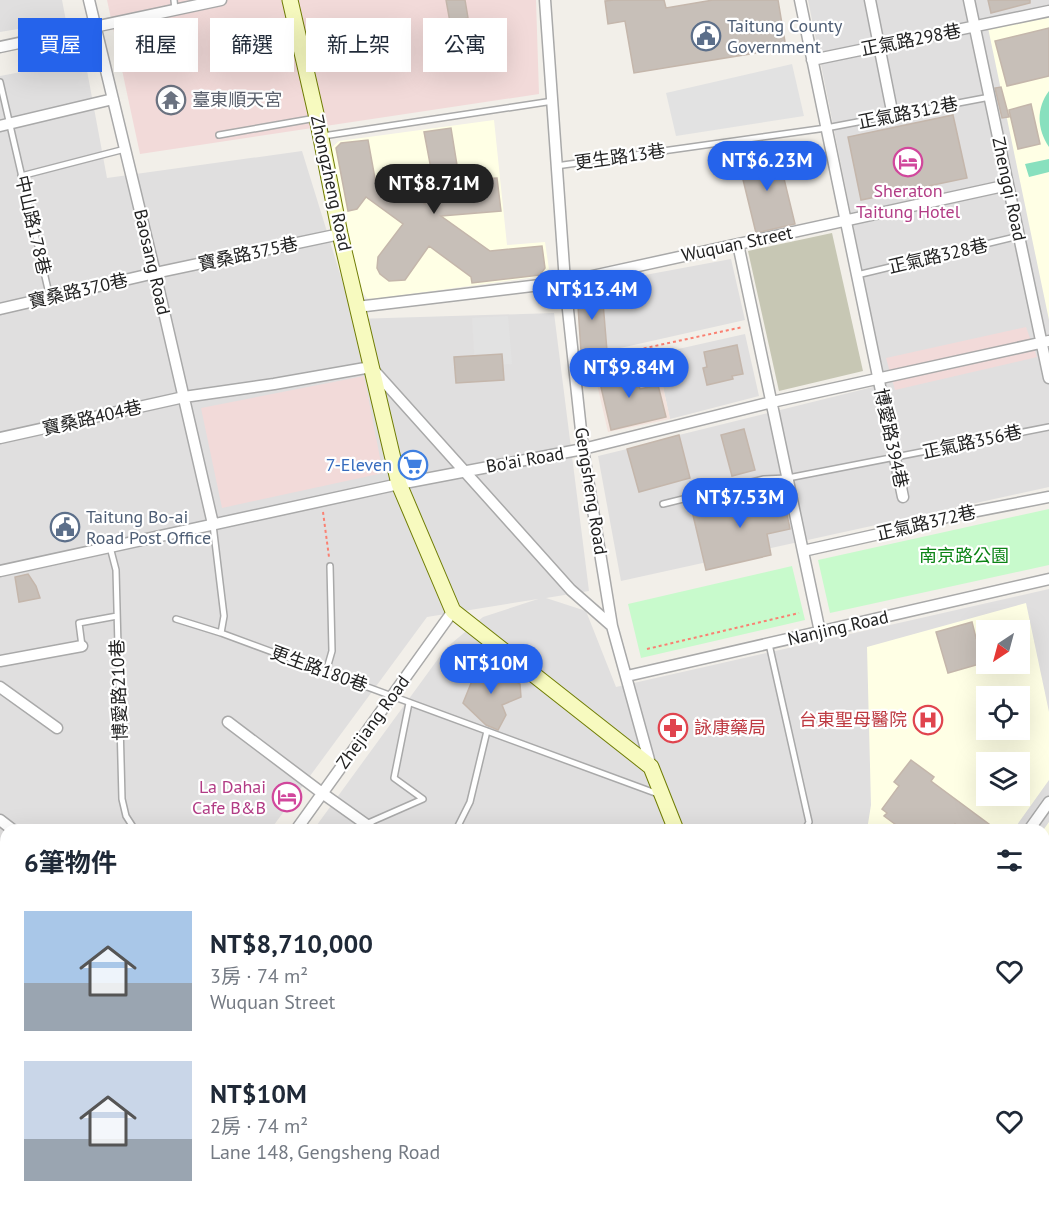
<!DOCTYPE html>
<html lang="zh-TW">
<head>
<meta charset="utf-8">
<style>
  body { margin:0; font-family:"PT Sans","Noto Sans TC",sans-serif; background:#f2f2f3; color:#1f2937; height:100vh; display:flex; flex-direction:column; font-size:22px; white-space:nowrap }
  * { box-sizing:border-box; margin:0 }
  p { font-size:20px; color:#747a83 }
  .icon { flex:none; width:33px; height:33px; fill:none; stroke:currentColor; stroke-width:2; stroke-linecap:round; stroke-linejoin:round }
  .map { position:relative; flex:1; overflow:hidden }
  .details { position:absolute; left:0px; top:824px; width:1050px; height:386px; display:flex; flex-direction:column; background:#fff; border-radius:18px 18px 0 0; box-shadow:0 6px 24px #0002 }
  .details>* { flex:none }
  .top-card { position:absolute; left:18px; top:18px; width:600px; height:54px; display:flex; gap:12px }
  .needle { width:39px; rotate:216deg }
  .buttons { position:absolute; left:976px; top:620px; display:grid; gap:12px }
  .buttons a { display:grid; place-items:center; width:54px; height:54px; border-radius:0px; background:#fff; box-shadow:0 6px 24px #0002; font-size:30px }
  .price { position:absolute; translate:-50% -51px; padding:0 14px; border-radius:21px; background:#2563eb; color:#fff; font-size:20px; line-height:39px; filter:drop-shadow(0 2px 3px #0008) }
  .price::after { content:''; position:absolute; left:50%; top:36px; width:18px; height:14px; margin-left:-9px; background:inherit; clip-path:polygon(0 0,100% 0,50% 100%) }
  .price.selected { background:#222; color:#fff }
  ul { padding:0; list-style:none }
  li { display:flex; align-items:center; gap:18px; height:150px; padding:0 24px }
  li span { display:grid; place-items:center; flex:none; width:168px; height:120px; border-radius:0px; color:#555 }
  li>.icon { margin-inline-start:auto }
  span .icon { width:72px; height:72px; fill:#fffc; stroke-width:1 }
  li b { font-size:26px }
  h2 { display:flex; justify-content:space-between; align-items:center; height:72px; padding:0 24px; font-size:26px }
  .chip { padding:0 21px; border-radius:0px; background:#fff; box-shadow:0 6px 24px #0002; font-size:21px; line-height:54px }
  .chip.selected { background:#2563eb; color:#fff }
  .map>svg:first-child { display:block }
</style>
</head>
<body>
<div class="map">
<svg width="1049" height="1208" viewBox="0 0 1049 1208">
  <rect width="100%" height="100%" fill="#f2efe9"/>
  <path fill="#e0dfdf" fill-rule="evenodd" d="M0,0H62L66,21L0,32Z
    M808,0H1049V487L621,581L598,456L627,449L639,492L690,478L679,435L885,384Z
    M85,60L107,178L302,151L354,319L554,313L589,591L546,598L586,611L616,687L1049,589V1208H40L44,1203H1044V830L314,829L446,648L483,617L538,599L427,617L271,829L6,830V870L0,865V76ZM987,630H1020V663H987ZM987,696H1020V729H987ZM987,762H1020V795H987Z
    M731,259L745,320L607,351L602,283Z
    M745,334L759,396L670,419L656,354Z"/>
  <path fill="#f2dad9" d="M107,0H536L539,94L140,154Z
    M1026,327L1037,357L895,390L886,358Z
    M364,376L383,473L222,508L201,408Z"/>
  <path fill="#ffffe5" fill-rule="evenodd" d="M1049,13V320L987,23Z
    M494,120L507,245L545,242L549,269L543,276L373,299L367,298L360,289L329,150L339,141Z
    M1026,603L1049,712V780L1014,829L867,830L871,805L867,647ZM987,630H1020V663H987ZM987,696H1020V729H987ZM987,762H1020V795H987Z
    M1049,822V1208H1039L1032,1203H1044V829Z
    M0,880L6,885V907L0,915Z"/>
  <path fill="#f3e3dd" d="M656,354L670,419L608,432L593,367Z"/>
  <path fill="#c7c7b4" d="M832,233L863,371L779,391L748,251Z"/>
  <path fill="#c8facc" d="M1049,509V565L830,613L818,560Z
    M792,566L805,620L641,658L628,604Z"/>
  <path fill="#88e0be" d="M1049,91V147C1037,129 1036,108 1049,91Z
    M1049,159V172L1029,177L1025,164Z"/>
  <path fill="#e2e2e2" d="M792,64L804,116L676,136L666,93Z
    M508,316L512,364L475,366L472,318Z"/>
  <path fill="#c7bfb8" stroke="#c4b6ab" stroke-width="1.5" d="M446,0H465L468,18L450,22Z
    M614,0H664L666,8L713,0H778L786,48L634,73L625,21L608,24L605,1Z
    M988,0H1030V3L991,13Z
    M1049,28V76L1007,86L995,41Z
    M1001,87L1009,117L1002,118L995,88Z
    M1031,104L1040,144L1018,149L1009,110Z
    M953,115L967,178L861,200L848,137Z
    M451,128L457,165L478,179L497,178L501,211L441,216L490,251L542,246L545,268L540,275L472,283L471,277L429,246L405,280L389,281L380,274L377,268L378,257L403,224L366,197L357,209L348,211L336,148L341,143L368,140L376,184L383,173L425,204L435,190L424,132Z
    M777,150L795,224L756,233L738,159Z
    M602,290L607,351L581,352L577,291Z
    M737,345L743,374L732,376L733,379L707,385L703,368L707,367L704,352Z
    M502,354L504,380L456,383L454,357Z
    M613,366L614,372L628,368L630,376L636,375L640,389L658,385L666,417L611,430L597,370Z
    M744,429L755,470L732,476L721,435Z
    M679,435L690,478L639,492L627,449Z
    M782,490L790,529L767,534L771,555L706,570L692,511Z
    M28,574L36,586L40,598L19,602L15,577Z
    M972,622L976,638L987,635V654L981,655L983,663L948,673L936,632Z
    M480,661L520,684L521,697L502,705L506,715L498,730L486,725L463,703Z
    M911,760L934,777L931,781L997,830H961L955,824L951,830H903L884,816L887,813L882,809L899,786L894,782Z"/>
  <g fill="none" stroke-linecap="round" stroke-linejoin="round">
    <g stroke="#a9a9a9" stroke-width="8">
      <path id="lane" d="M174,0L175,10
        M0,82L50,298
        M219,135L316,118
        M323,136L553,101
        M556,166L826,128L990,97
        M21,176L125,149
        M857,275L1019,236
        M663,504L764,479L788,478L1049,427
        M213,525L224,616L221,633
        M110,547L116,570L122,799L126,816L135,830
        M176,619L221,633L658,794
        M769,644L809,822L805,830
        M82,646L79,623L117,616
        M326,672L332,651L330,566
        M366,824L423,799L394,778L409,703
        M456,830L470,802L487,731
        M475,1208L478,1203"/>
    </g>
    <g stroke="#a9a9a9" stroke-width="13">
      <path id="street" d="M89,0L155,273L213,524
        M545,0L565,282L583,449L612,626L651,767
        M800,0L903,497
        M870,0L893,116
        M969,0L1049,378
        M0,47L221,0
        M812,60L1049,11
        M0,126L113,99
        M738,244L820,632
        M357,307L565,282L1008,185
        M0,309L155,273L340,234
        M0,438L184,397L274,384L371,367L571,590L612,626
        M803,551L906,528L951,516L1049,497
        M0,571L399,484L583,449L772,402L1049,341
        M0,661L82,646
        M627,676L1049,579
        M0,687L57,728
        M228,722L322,793L374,830
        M0,820L13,830
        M296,830L453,611
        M1029,830L1049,802
        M149,1203L156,1208
        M335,1203L342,1208
        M527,1203L534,1208
        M1013,1203L1021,1208
        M24,1208L27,1203
        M319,1208L323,1203
        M617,1208L620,1203
        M980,1208L984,1203"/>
    </g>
    <g stroke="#707d05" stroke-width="17">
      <path id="secondary" d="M290,0L317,118L340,234L399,484L453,611L651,767L676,830
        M821,1203L823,1208"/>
    </g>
    <path stroke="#fa8072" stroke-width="2" stroke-dasharray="3 3" stroke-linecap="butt" d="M585,361L743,327
      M323,512L329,557
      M647,649L799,613"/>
    <use href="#lane" stroke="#fff" stroke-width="5"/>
    <use href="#street" stroke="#fff" stroke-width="10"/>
    <use href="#secondary" stroke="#f7fabf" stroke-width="15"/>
  </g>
  <defs>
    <g id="civic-ring" transform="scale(1.5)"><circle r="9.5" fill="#fff" stroke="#5c6f8a" stroke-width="1.5"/><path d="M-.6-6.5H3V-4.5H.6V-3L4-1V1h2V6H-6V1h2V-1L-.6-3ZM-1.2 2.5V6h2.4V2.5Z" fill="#5c6f8a"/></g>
    <g id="temple-ring" transform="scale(1.5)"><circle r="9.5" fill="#fff" stroke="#6b7280" stroke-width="1.5"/><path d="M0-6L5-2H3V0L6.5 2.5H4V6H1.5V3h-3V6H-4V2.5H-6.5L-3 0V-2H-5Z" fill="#6b7280"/></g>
    <g id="hotel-ring" transform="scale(1.5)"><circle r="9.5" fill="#fff" stroke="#d1479c" stroke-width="1.5"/><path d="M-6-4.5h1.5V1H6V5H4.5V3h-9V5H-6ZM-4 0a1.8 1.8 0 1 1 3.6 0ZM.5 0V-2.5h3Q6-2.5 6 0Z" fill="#d1479c"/></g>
    <g id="supermarket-ring" transform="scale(1.5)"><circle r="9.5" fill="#fff" stroke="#3f7fe0" stroke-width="1.5"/><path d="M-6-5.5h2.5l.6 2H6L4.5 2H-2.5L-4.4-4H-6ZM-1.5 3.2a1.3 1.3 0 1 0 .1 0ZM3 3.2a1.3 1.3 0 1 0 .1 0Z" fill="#3f7fe0"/></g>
    <g id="hospital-ring" transform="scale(1.5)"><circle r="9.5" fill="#fff" stroke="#e0444e" stroke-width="1.5"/><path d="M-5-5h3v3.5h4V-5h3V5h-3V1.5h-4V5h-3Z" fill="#e0444e"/></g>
    <g id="pharmacy-ring" transform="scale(1.5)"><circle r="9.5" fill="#fff" stroke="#e0444e" stroke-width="1.5"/><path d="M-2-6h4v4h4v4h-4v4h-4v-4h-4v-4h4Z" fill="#e0444e"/></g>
  </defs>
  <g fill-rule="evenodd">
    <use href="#civic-ring" x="706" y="36"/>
    <use href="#temple-ring" x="171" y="100"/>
    <use href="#hotel-ring" x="908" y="162"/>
    <use href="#supermarket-ring" x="413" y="465"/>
    <use href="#civic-ring" x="65" y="527"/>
    <use href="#hospital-ring" x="928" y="720"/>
    <use href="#pharmacy-ring" x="673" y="728"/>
    <use href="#hotel-ring" x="287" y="797"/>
  </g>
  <g text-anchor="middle" stroke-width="4.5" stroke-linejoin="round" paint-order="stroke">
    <g font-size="18" fill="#4e5e75" stroke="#fff" text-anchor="start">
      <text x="727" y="32">Taitung County<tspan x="727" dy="21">Government</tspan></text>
      <text x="86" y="523">Taitung Bo-ai<tspan x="86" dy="21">Road Post Office</tspan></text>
    </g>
    <g font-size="18" fill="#222" stroke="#fff">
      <text transform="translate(911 40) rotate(-11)" y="6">正氣路298巷</text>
      <text transform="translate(908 113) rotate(-11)" y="6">正氣路312巷</text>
      <text transform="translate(620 157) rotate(-8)" y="6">更生路13巷</text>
      <text transform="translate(331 183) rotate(78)" y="6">Zhongzheng Road</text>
      <text transform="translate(1009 189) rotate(78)" y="6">Zhengqi Road</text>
      <text transform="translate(33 225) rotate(77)" y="6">中山路178巷</text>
      <text transform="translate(737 244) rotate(-12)" y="6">Wuquan Street</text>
      <text transform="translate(248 254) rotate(-12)" y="6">寶桑路375巷</text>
      <text transform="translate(938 256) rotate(-13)" y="6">正氣路328巷</text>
      <text transform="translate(152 262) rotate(77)" y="6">Baosang Road</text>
      <text transform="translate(78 291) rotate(-13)" y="6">寶桑路370巷</text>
      <text transform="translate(92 418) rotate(-13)" y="6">寶桑路404巷</text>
      <text transform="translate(891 438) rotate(78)" y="6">博愛路394巷</text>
      <text transform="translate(972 442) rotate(-12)" y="6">正氣路356巷</text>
      <text transform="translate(525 460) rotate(-10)" y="6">Bo'ai Road</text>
      <text transform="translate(591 491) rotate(81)" y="6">Gengsheng Road</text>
      <text transform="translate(926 523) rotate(-13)" y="6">正氣路372巷</text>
      <text transform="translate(838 628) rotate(-13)" y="6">Nanjing Road</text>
      <text transform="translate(319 669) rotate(20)" y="6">更生路180巷</text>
      <text transform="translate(119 690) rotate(-92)" y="6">博愛路210巷</text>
      <text transform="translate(373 722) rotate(-54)" y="6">Zhejiang Road</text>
    </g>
    <g font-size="18" fill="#5b616d" stroke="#fff" text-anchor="start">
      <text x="192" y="106">臺東順天宮</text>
    </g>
    <g font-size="18" fill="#b23c85" stroke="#fff">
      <text x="908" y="197">Sheraton<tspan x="908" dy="21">Taitung Hotel</tspan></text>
      <text x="266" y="793" text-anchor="end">La Dahai<tspan x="266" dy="21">Cafe B&amp;B</tspan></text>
    </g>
    <g font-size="18" fill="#366cbe" stroke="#fff" text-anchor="end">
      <text x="392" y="471">7-Eleven</text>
    </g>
    <g font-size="18" fill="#0c8416" stroke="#fff">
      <text x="964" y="562">南京路公園</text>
    </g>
    <g font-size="18" fill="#be3a42" stroke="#fff" text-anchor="end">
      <text x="907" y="726">台東聖母醫院</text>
      <text x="694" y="734" text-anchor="start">詠康藥局</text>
    </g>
  </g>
</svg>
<div class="buttons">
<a><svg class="needle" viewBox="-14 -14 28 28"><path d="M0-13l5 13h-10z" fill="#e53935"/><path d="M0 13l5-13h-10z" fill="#747a83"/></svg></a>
<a><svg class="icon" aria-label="locate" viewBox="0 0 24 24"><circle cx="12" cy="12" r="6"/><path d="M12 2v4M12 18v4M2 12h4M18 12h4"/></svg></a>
<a><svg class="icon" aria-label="layers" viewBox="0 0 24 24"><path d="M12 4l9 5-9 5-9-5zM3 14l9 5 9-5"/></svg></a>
</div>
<b class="price" style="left:767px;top:192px">NT$6.23M</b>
<b class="price selected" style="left:434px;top:215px">NT$8.71M</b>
<b class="price" style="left:592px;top:321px">NT$13.4M</b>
<b class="price" style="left:629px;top:399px">NT$9.84M</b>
<b class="price" style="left:740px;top:529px">NT$7.53M</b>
<b class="price" style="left:491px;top:695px">NT$10M</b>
<div class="top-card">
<a class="chip selected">買屋</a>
<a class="chip">租屋</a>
<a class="chip">篩選</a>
<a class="chip">新上架</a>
<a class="chip">公寓</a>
</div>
<section class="details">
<h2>6筆物件<svg class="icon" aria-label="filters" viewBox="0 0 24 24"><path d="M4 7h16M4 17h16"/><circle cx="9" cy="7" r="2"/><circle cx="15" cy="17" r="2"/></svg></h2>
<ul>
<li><span style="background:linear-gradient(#a9c7e8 60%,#9aa5b1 0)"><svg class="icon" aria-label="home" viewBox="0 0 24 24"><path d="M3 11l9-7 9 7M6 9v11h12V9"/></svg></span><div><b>NT$8,710,000</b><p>3房 · 74 m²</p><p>Wuquan Street</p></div><svg class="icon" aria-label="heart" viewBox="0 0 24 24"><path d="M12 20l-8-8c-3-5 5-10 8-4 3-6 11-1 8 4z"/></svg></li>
<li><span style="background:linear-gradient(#c9d6e8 65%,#9aa5b1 0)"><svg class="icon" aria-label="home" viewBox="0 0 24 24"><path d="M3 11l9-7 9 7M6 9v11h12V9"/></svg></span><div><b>NT$10M</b><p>2房 · 74 m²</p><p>Lane 148, Gengsheng Road</p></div><svg class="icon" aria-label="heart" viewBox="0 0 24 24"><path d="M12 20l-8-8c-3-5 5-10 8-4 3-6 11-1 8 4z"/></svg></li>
</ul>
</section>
</div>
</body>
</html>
